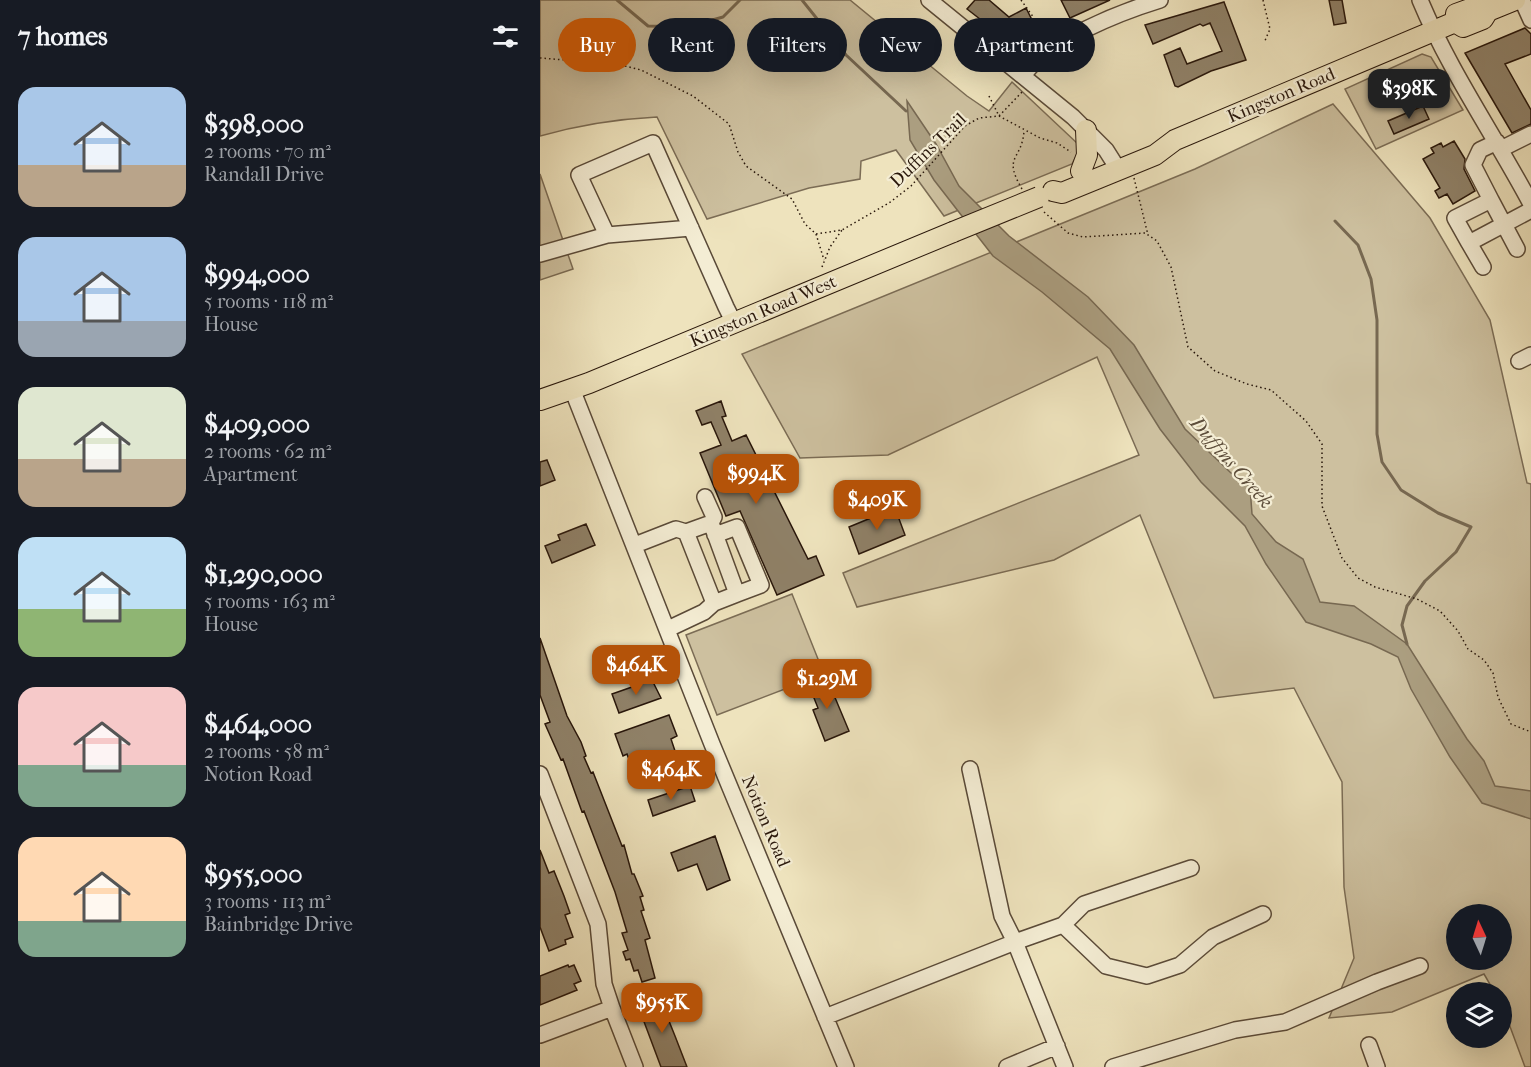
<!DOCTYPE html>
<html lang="en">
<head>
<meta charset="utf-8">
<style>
  body { margin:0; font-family:"IM FELL French Canon",serif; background:#242831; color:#f1f3f6; height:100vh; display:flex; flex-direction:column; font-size:22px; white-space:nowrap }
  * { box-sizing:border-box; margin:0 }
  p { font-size:20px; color:#9ea1a6 }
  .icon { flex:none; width:33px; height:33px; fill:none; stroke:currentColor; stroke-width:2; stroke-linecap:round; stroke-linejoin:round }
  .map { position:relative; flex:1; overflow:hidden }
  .drawer { display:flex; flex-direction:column; background:#171b24; width:540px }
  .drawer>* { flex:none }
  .top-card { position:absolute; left:18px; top:18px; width:570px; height:54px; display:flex; gap:12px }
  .needle { width:39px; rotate:356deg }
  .fabs { position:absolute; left:906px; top:904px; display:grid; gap:12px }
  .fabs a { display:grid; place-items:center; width:66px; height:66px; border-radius:50%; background:#171b24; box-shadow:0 6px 24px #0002; font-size:30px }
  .price { position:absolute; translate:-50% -51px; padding:0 14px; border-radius:12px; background:#b45309; color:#fff; font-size:20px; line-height:39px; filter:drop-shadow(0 2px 3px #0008) }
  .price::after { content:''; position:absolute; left:50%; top:36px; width:18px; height:14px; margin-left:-9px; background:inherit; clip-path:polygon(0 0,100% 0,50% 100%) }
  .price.on { background:#222; color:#fff }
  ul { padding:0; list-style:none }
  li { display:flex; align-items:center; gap:18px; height:150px; padding:0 18px }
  li span { display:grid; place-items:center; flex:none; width:168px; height:120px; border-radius:18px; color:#555 }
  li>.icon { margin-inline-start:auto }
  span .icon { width:72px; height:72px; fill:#fffc; stroke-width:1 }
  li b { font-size:26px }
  h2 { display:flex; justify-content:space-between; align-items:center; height:72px; padding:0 18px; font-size:26px }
  .pill { padding:0 21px; border-radius:27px; background:#171b24; box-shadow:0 6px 24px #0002; font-size:21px; line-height:54px }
  .pill.on { background:#b45309; color:#fff }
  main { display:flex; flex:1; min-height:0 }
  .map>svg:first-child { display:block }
</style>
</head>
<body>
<main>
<section class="drawer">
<h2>7 homes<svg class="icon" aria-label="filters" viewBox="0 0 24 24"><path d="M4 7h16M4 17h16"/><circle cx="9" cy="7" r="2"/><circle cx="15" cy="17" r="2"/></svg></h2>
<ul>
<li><span style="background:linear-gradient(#a9c7e8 65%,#b9a48a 0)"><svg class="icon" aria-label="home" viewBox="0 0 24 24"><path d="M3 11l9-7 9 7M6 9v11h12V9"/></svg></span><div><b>$398,000</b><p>2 rooms · 70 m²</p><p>Randall Drive</p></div></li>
<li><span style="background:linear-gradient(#a9c7e8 70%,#9aa5b1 0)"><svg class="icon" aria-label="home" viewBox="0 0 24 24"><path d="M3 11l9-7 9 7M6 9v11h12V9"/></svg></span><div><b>$994,000</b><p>5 rooms · 118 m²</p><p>House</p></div></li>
<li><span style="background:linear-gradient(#dfe7d0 60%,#b9a48a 0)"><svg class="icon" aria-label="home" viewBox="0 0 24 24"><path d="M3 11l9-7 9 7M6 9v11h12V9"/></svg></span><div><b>$409,000</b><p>2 rooms · 62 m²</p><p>Apartment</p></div></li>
<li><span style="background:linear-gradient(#bfe0f5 60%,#8fb573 0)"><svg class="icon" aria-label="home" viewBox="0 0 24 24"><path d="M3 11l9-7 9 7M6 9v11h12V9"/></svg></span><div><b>$1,290,000</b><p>5 rooms · 163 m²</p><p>House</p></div></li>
<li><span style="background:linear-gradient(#f6c9c9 65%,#7fa58c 0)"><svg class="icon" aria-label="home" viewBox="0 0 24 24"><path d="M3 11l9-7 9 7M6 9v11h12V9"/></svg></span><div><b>$464,000</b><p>2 rooms · 58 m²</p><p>Notion Road</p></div></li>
<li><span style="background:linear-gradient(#ffd9b3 70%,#7fa58c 0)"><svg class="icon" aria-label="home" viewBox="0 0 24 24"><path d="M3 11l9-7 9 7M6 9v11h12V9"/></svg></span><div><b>$955,000</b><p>3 rooms · 113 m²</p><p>Bainbridge Drive</p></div></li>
</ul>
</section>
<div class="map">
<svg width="991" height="1067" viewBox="0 0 991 1067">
  <rect width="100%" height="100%" fill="#eee3bd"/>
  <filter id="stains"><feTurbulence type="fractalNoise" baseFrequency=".00333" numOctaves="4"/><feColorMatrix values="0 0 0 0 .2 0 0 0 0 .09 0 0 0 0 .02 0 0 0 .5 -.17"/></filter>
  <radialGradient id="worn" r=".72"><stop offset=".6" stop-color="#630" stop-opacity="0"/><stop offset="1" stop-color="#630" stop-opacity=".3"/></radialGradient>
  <path fill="#cdc09f" stroke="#7b6c55" stroke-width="1.5" fill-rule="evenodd" d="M0,0H310L427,96L449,111L472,82L538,144V152L532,164L404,216L356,150L321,161L320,179L269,188L167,219L117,117C77,119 39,125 0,136Z
    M882,54L891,57L923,110L836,149L805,89Z
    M793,104L890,218L950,320L987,483L991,484V1067H985L962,1005V993H955L944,974L852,1012L789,1018L814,958L804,887L802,782L754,688L674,698L600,515L514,560L317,607L303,573L599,455L557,357L348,455L260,458L202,354L655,169ZM916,915H962V960H916Z
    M0,174L33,269L0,280Z
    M252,594L284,674L177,715L146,635Z"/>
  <path fill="#ab9e80" stroke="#776851" stroke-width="1.5" d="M367,101L396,144L419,186L469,236L548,297L594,345L645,429L691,473L710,487L712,514L736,542L763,559L780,602L814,606L867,644L927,739L944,761L955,786L991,791V819L942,803L910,757L871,689L858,657L831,644L766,622L726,564L705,526L661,482L620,429L570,349L502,292L453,256L394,180L370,140Z"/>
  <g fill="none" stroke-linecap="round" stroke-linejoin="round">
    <path stroke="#776851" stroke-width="3" d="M77,0L108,26L147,27L183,17L200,0
      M262,0L306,55L366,111
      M795,221L818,245L831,279L837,320V434L842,462L861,490L898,513L931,527L916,552L885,581L867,606L862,625L867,644"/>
  </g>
  <path fill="#8f8168" stroke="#29170b" stroke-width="1.5" d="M435,0H449L469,17L486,8L497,30L471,43L427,9Z
    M521,0H570L530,18Z
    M789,0H802L806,23L794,25Z
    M684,2L706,60L671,71L638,87L635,86L624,55L640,48L647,64L682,51L670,23L663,26L660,24L613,44L605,25Z
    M985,28L991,34V54L965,64L991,110V124L972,133L925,53Z
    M883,106L889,119L854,134L848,121Z
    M914,141L925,159L924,169L935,191L913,204L907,194L899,198L895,191L900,188L883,159L894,153L891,148L901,143L903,147Z
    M181,401L186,416L182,417L192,441L206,435L268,559L276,556L284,575L237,595L200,511L186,516L160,453L181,445L171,422L162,425L156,411Z
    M7,460L15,480L0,486V462Z
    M355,508L365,535L319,554L309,527Z
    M46,524L55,545L12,563L5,546L20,540L18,535Z
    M0,638L27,716L41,742L46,756L44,757L51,773L53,772L82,846L84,845L92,874H94L103,896L100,897L104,910L101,911L110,938L105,940L115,978L102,982L98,970L94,971L90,959L86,960L83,952L88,950L82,933L87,932L75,892L44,811L42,812L23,759L21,760L5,724L10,722L0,695Z
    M286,676L309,731L285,741L273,710L278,708L268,683Z
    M112,680L121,698L79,713L72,694Z
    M129,715L137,736L131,739L139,763L117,771L120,777L98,785L87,754L83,756L75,734Z
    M150,786L155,801L113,816L108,800Z
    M175,836L190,880L167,890L157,864L138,871L131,853Z
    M0,850L9,873L14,871L24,896L30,913L25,915L33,937L25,940L26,944L9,951L0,927Z
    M28,965L29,967L34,965L41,981L34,984L37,990L0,1005V976Z
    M120,998L131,1020L129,1021L135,1036L147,1067H121L97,1003L105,1000L106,1004Z"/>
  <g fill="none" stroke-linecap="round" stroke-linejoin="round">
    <g stroke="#5a4a38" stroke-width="18">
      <path id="minor" d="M389,0L533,117L566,150L578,169
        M880,0C910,72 955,136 991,204
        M982,0L991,20
        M484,75C506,41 581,12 620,0
        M957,142L940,150L933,165L951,200L915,218L929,243L991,210
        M961,149L991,134
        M951,200L977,249
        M151,228L67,235L39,175L113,143L186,307L194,323
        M929,243L943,267
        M0,254L67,235
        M979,361L991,355
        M32,389L172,744L306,1067
        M165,497L174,517L171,523
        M175,535L197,527L221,585L197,594
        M95,545L136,529L146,532L171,523L197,594L174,603L146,532
        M128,629L164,612L174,603
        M0,774L58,924L64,984L72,1008
        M523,925L544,904L651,868
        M285,1017L475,942L462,916L430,769
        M0,1035L72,1008L95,1067
        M829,1045L837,1067
        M467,1067L517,1046
        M525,1067L475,942L523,925L566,966L607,976L640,965L673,937L723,914
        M573,1067L695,1030L745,1022L837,982L880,966"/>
    </g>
    <g stroke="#29170b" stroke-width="22">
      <path id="major" d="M948,11L975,0
        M915,22L916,14L938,6L948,11
        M915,22L923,27L943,19L948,11
        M541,171L547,155L546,130
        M513,191L522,193L615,155L635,140L915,22
        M0,400L49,383L413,232"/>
    </g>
    <path stroke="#29170b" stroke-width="1.5" stroke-dasharray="1.5 3" stroke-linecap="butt" d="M481,0L494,18L502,40
      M723,0L730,29L724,43
      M0,58L77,64L101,70L153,96L189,124L198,152L206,166L252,199L265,224L276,234L302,230L349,203L371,186L425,126L439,118L459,116L500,138L517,143L531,152
      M449,96L459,116L482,92
      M594,178L608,235
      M482,189C462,155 482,161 484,131
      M504,212L528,233L543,237L605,233L617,241L631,267L648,347L675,371L707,384L731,390L766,421L782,444V506L802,558L818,578L835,587L877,599L900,611L918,631L928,649L944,660L953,673L958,697L971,724L991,732
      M276,234L284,260
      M282,267L290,247L302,230"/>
    <use href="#minor" stroke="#f4edd4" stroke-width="15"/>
    <use href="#major" stroke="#eee3bd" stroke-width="20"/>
    <g stroke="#29170b" stroke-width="22" stroke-linecap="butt">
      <path id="major-bridge" d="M413,232L499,197"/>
    </g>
    <use href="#major-bridge" stroke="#eee3bd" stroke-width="20"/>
  </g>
  <g text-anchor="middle" stroke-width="4.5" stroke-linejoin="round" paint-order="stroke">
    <g font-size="18" fill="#29170b" stroke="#f4edd4">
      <text transform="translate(741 95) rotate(-23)" y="6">Kingston Road</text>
      <text transform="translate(388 150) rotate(-44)" y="6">Duffins Trail</text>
      <text transform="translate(223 311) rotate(-23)" y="6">Kingston Road West</text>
      <text transform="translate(226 821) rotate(67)" y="6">Notion Road</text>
    </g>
    <g font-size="20" font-style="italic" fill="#5d4d3a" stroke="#f4edd4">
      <text transform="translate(692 462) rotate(49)" y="7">Duffins Creek</text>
    </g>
  </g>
  <rect width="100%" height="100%" filter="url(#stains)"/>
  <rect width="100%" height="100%" fill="url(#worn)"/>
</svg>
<div class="fabs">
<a><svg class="needle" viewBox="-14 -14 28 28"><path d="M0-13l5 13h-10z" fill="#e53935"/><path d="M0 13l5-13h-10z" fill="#9ea1a6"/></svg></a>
<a><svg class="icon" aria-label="layers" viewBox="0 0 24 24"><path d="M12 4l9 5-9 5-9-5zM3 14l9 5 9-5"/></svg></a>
</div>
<b class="price on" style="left:869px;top:120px">$398K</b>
<b class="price" style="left:216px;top:505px">$994K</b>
<b class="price" style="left:337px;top:531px">$409K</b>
<b class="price" style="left:96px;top:696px">$464K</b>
<b class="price" style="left:287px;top:710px">$1.29M</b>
<b class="price" style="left:131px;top:801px">$464K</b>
<b class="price" style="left:122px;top:1034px">$955K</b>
<div class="top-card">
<a class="pill on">Buy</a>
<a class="pill">Rent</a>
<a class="pill">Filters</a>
<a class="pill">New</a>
<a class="pill">Apartment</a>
</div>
</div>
</main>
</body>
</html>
